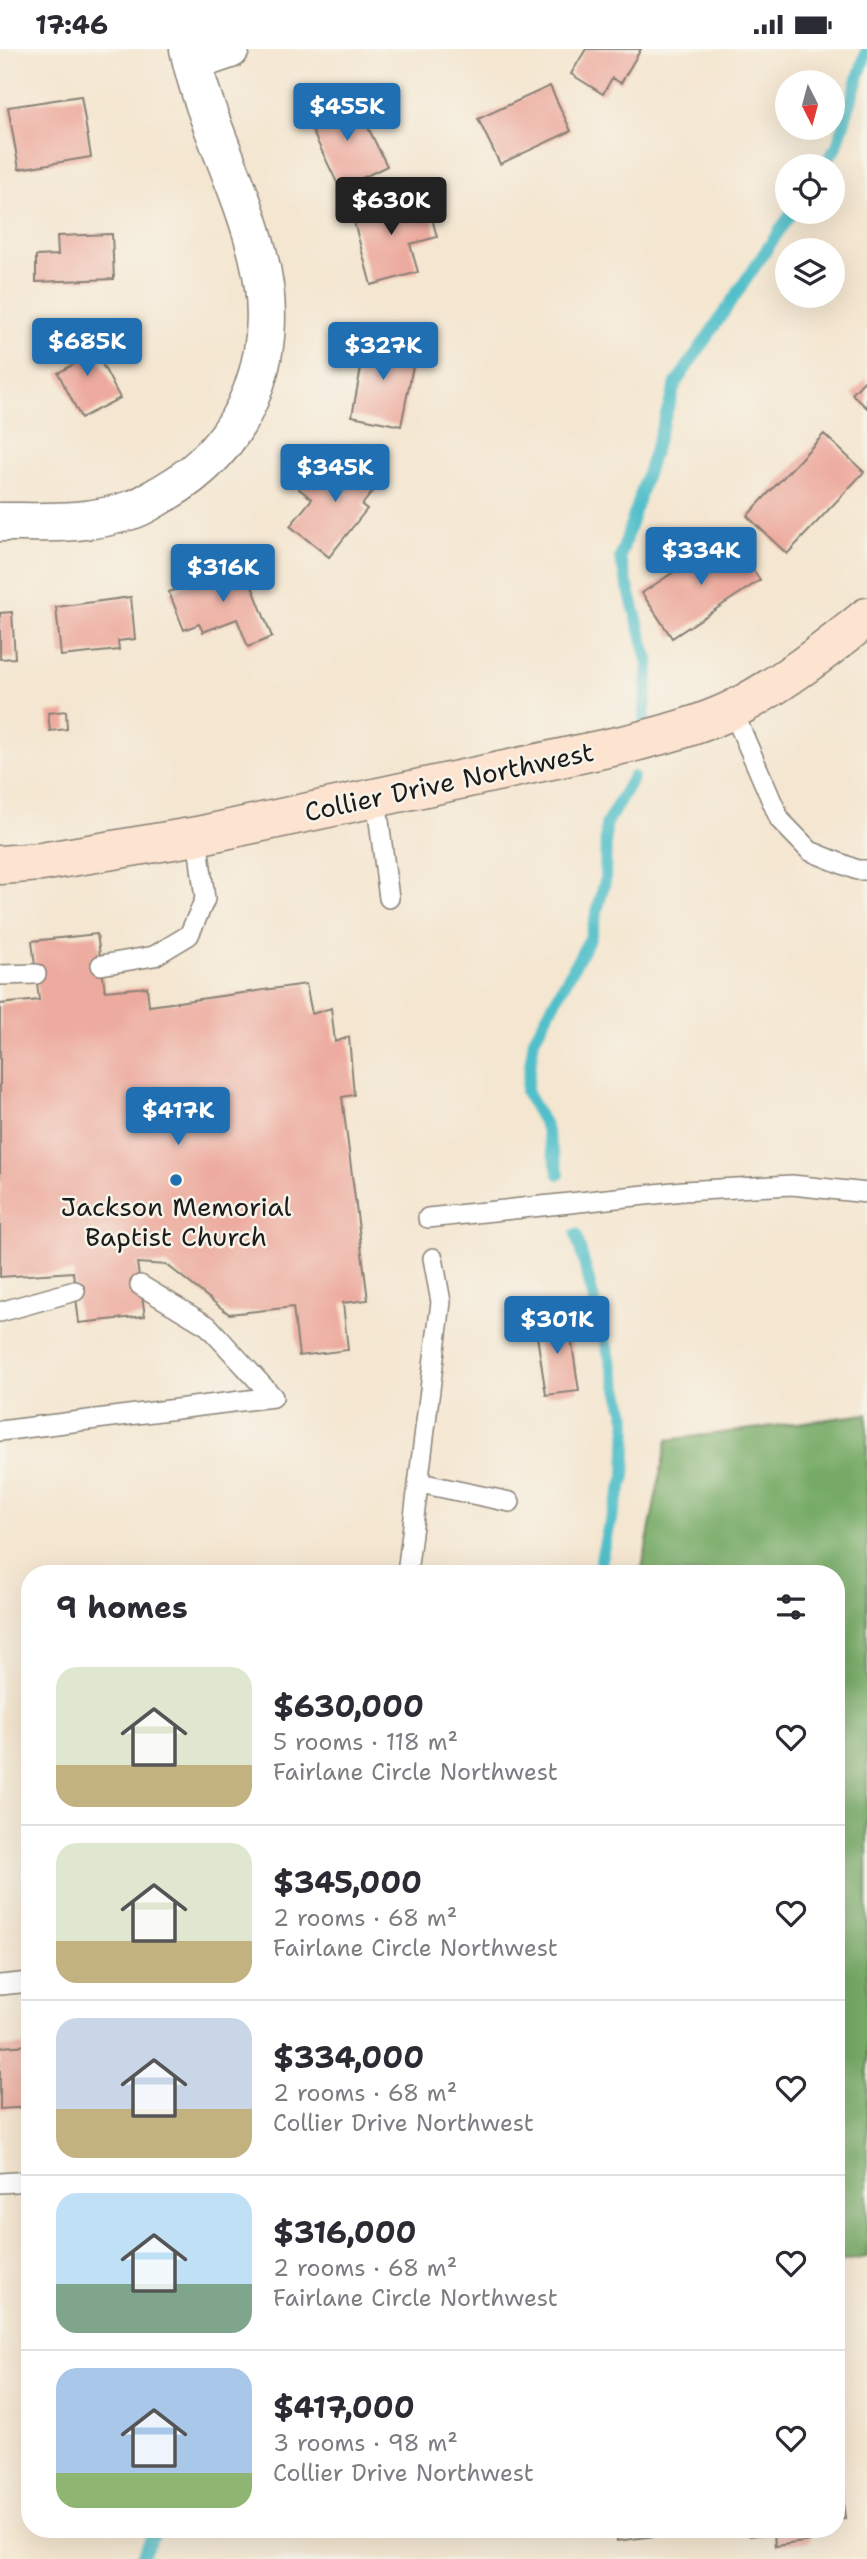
<!DOCTYPE html>
<html lang="en">
<head>
<meta charset="utf-8">
<style>
  body { margin:0; font-family:"Shantell Sans",sans-serif; background:#f7f7f7; color:#2b2b33; height:100vh; display:flex; flex-direction:column; font-size:26px; white-space:nowrap }
  * { box-sizing:border-box; margin:0 }
  p { font-size:23px; color:#7c7c81 }
  .icon { flex:none; width:38px; height:38px; fill:none; stroke:currentColor; stroke-width:2; stroke-linecap:round; stroke-linejoin:round }
  .map { position:relative; flex:1; overflow:hidden }
  .panel { position:absolute; left:21px; top:1516px; width:824px; height:973px; display:flex; flex-direction:column; background:#fff; border-radius:28px; box-shadow:0 7px 28px #0002 }
  .panel>* { flex:none }
  .needle { width:46px; rotate:174deg }
  .buttons { position:absolute; left:775px; top:21px; display:grid; gap:14px }
  .buttons a { display:grid; place-items:center; width:70px; height:70px; border-radius:50%; background:#fff; box-shadow:0 7px 28px #0002; font-size:35px }
  .price { position:absolute; translate:-50% -60px; padding:0 16px; border-radius:7px; background:#1f6fb2; color:#fff; font-size:23px; line-height:46px; filter:drop-shadow(0 2px 4px #0008) }
  .price::after { content:''; position:absolute; left:50%; top:42px; width:21px; height:16px; margin-left:-10px; background:inherit; clip-path:polygon(0 0,100% 0,50% 100%) }
  .price.active { background:#222; color:#fff }
  ul { padding:0; list-style:none }
  li { display:flex; align-items:center; gap:21px; height:175px; padding:0 35px }
  li+li { border-top:2px solid #e1e1e2 }
  li span { display:grid; place-items:center; flex:none; width:196px; height:140px; border-radius:21px; color:#555 }
  li>.icon { margin-inline-start:auto }
  span .icon { width:84px; height:84px; fill:#fffc; stroke-width:1 }
  li b { font-size:30px }
  h2 { display:flex; justify-content:space-between; align-items:center; height:84px; padding:0 35px; font-size:30px }
  .status { display:flex; justify-content:space-between; align-items:center; height:49px; padding:0 35px; background:#fff; direction:ltr }
  .status svg { height:19px; fill:currentColor }
  .map>svg:first-child { display:block }
</style>
</head>
<body>
<div class="status"><b>17:46</b><svg viewBox="0 0 49 12"><path d="M0 12V9h3v3zM5 12V6h3v6zM10 12V3h3v9zM15 12V0h3v12zM26 1h20v11H26zM47 4h2v5h-2z"/></svg></div>
<div class="map">
<svg width="867" height="2510" viewBox="0 0 867 2510">
  <rect width="100%" height="100%" fill="#f7f3e8"/>
  <filter id="ink" filterUnits="userSpaceOnUse"><feTurbulence type="fractalNoise" baseFrequency=".0143" numOctaves="2"/><feDisplacementMap in="SourceGraphic" scale="14" xChannelSelector="R" yChannelSelector="G"/><feConvolveMatrix kernelMatrix="1 2 1 2 8 2 1 2 1" color-interpolation-filters="sRGB"/></filter>
  <filter id="wash" filterUnits="userSpaceOnUse"><feTurbulence type="fractalNoise" baseFrequency=".00686" numOctaves="4" result="noise"/><feDisplacementMap in="SourceGraphic" scale="28" xChannelSelector="R" yChannelSelector="G"/><feGaussianBlur stdDeviation="1.57" result="paint"/><feColorMatrix in="noise" values="0 0 0 0 0 0 0 0 0 0 0 0 0 0 0 0 0 1.4 0 .05"/><feComposite in="paint" operator="in"/></filter>
  <g filter="url(#wash)">
    <rect width="100%" height="100%" fill="#f4e6d0"/>
    <path fill="#76aa66" stroke="#496341" stroke-width="2" d="M867,1365V2208L837,2213L836,1524H641L667,1391Z"/>
    <g fill="none" stroke-linecap="round" stroke-linejoin="round">
      <path stroke="#51bfc9" stroke-width="12" d="M823,117L837,97L867,0
        M644,670L649,614L620,509L676,334L792,163
        M559,1125L545,1076L526,1043L534,990L590,889L605,832L606,776L633,728
        M576,1185L627,1372L625,1428L607,1483L598,1524
        M141,2510L156,2480"/>
    </g>
    <g id="blocks">
      <path fill="#edab9f" d="M586,0H641L621,34L612,29L603,45L571,25Z
        M550,37L571,82L500,115L478,70Z
        M81,47L91,108L19,120L8,58Z
        M353,48L387,117L340,140L307,71Z
        M391,147L396,164L428,155L437,188L410,195L418,223L371,236L350,158Z
        M112,185L114,230L36,233V207L58,206L57,187Z
        M86,284L120,349L81,369L58,324L74,315L64,295Z
        M367,287L408,296L405,315L413,317L401,377L352,367Z
        M867,329V359L852,345Z
        M824,385L864,423L787,505L747,467Z
        M355,404L379,423L367,438L373,442L362,456L367,460L329,508L290,477L312,450L299,440L314,421L325,429L336,415L343,420Z
        M730,486L760,531L672,589L642,544Z
        M243,514L272,588L248,598L237,570L203,583L199,575L184,581L169,543Z
        M131,548L135,590L118,592L119,601L61,607L56,558Z
        M12,563L15,609L0,610V564Z
        M66,662L67,680L50,682L48,664Z
        M97,885L105,942L147,938L149,957L306,935L312,965L331,959L335,993L349,988L354,1046L342,1048L368,1251L343,1254L348,1301L299,1307L293,1258L229,1265L167,1216L137,1214L145,1267L79,1274L73,1223L0,1228V955L39,951L32,892Z
        M568,1268L579,1342L546,1346L535,1274Z
        M30,1996V2058L0,2060V1998Z
        M839,2423L845,2469L836,2470V2424Z
        M381,2480H408V2482L381,2484Z
        M616,2480H655L656,2487L617,2492Z
        M749,2480H809L811,2492L775,2497L774,2484L750,2487Z"/>
    </g>
  </g>
  <g filter="url(#ink)">
    <use href="#blocks" fill-opacity="0" stroke="#888176" stroke-width="2"/>
    <g fill="none" stroke-linecap="round" stroke-linejoin="round">
      <g stroke="#888176" stroke-width="22">
        <path id="service" d="M732,660L780,771L810,802L857,821H867
          M376,749L389,849
          M101,916L154,907L189,886L205,850L197,787
          M0,926L36,925
          M428,1169L683,1142L792,1136L867,1144
          M140,1236L208,1277L273,1348
          M0,1263L75,1242
          M0,1382L273,1348
          M420,1434L510,1453
          M407,1524L441,1253L433,1209
          M0,1936L30,1933
          M0,2134L30,2132"/>
      </g>
      <g stroke="#888176" stroke-width="41">
        <path id="minor" d="M192,13L230,0
          M0,473C45,473 88,476 131,461C143,458 154,449 164,444C250,395 282,301 258,206C241,136 204,71 189,0"/>
      </g>
      <g stroke="#888176" stroke-width="41">
        <path id="secondary" d="M0,816L41,813L197,787L631,694C666,685 701,676 734,660C782,635 825,602 867,568"/>
      </g>
      <use href="#service" stroke="#fff" stroke-width="19"/>
      <use href="#minor" stroke="#fff" stroke-width="38"/>
      <use href="#secondary" stroke="#fde4d1" stroke-width="38"/>
    </g>
  </g>
  <circle fill="#1f6fb2" stroke="#f7f3e8" stroke-width="2.5" cx="176" cy="1131" r="7"/>
  <g text-anchor="middle" stroke-width="5" stroke-linejoin="round" paint-order="stroke">
    <g font-size="26" fill="#1c1c1c" stroke="#f7f3e8">
      <text transform="translate(449 733) rotate(-12)" y="9">Collier Drive Northwest</text>
    </g>
    <g font-size="26" fill="#1c1c1c" stroke="#f7f3e8">
      <text x="176" y="1167">Jackson Memorial<tspan x="176" dy="30">Baptist Church</tspan></text>
    </g>
  </g>
</svg>
<div class="buttons">
<a><svg class="needle" viewBox="-14 -14 28 28"><path d="M0-13l5 13h-10z" fill="#e53935"/><path d="M0 13l5-13h-10z" fill="#7c7c81"/></svg></a>
<a><svg class="icon" aria-label="locate" viewBox="0 0 24 24"><circle cx="12" cy="12" r="6"/><path d="M12 2v4M12 18v4M2 12h4M18 12h4"/></svg></a>
<a><svg class="icon" aria-label="layers" viewBox="0 0 24 24"><path d="M12 4l9 5-9 5-9-5zM3 14l9 5 9-5"/></svg></a>
</div>
<b class="price" style="left:347px;top:94px">$455K</b>
<b class="price active" style="left:391px;top:188px">$630K</b>
<b class="price" style="left:87px;top:329px">$685K</b>
<b class="price" style="left:383px;top:333px">$327K</b>
<b class="price" style="left:335px;top:455px">$345K</b>
<b class="price" style="left:701px;top:538px">$334K</b>
<b class="price" style="left:223px;top:555px">$316K</b>
<b class="price" style="left:178px;top:1098px">$417K</b>
<b class="price" style="left:557px;top:1307px">$301K</b>
<section class="panel">
<h2>9 homes<svg class="icon" aria-label="filters" viewBox="0 0 24 24"><path d="M4 7h16M4 17h16"/><circle cx="9" cy="7" r="2"/><circle cx="15" cy="17" r="2"/></svg></h2>
<ul>
<li><span style="background:linear-gradient(#dfe7d0 70%,#c2b280 0)"><svg class="icon" aria-label="home" viewBox="0 0 24 24"><path d="M3 11l9-7 9 7M6 9v11h12V9"/></svg></span><div><b>$630,000</b><p>5 rooms · 118 m²</p><p>Fairlane Circle Northwest</p></div><svg class="icon" aria-label="heart" viewBox="0 0 24 24"><path d="M12 20l-8-8c-3-5 5-10 8-4 3-6 11-1 8 4z"/></svg></li>
<li><span style="background:linear-gradient(#dfe7d0 70%,#c2b280 0)"><svg class="icon" aria-label="home" viewBox="0 0 24 24"><path d="M3 11l9-7 9 7M6 9v11h12V9"/></svg></span><div><b>$345,000</b><p>2 rooms · 68 m²</p><p>Fairlane Circle Northwest</p></div><svg class="icon" aria-label="heart" viewBox="0 0 24 24"><path d="M12 20l-8-8c-3-5 5-10 8-4 3-6 11-1 8 4z"/></svg></li>
<li><span style="background:linear-gradient(#c9d6e8 65%,#c2b280 0)"><svg class="icon" aria-label="home" viewBox="0 0 24 24"><path d="M3 11l9-7 9 7M6 9v11h12V9"/></svg></span><div><b>$334,000</b><p>2 rooms · 68 m²</p><p>Collier Drive Northwest</p></div><svg class="icon" aria-label="heart" viewBox="0 0 24 24"><path d="M12 20l-8-8c-3-5 5-10 8-4 3-6 11-1 8 4z"/></svg></li>
<li><span style="background:linear-gradient(#bfe0f5 65%,#7fa58c 0)"><svg class="icon" aria-label="home" viewBox="0 0 24 24"><path d="M3 11l9-7 9 7M6 9v11h12V9"/></svg></span><div><b>$316,000</b><p>2 rooms · 68 m²</p><p>Fairlane Circle Northwest</p></div><svg class="icon" aria-label="heart" viewBox="0 0 24 24"><path d="M12 20l-8-8c-3-5 5-10 8-4 3-6 11-1 8 4z"/></svg></li>
<li><span style="background:linear-gradient(#a9c7e8 75%,#8fb573 0)"><svg class="icon" aria-label="home" viewBox="0 0 24 24"><path d="M3 11l9-7 9 7M6 9v11h12V9"/></svg></span><div><b>$417,000</b><p>3 rooms · 98 m²</p><p>Collier Drive Northwest</p></div><svg class="icon" aria-label="heart" viewBox="0 0 24 24"><path d="M12 20l-8-8c-3-5 5-10 8-4 3-6 11-1 8 4z"/></svg></li>
</ul>
</section>
</div>
</body>
</html>
